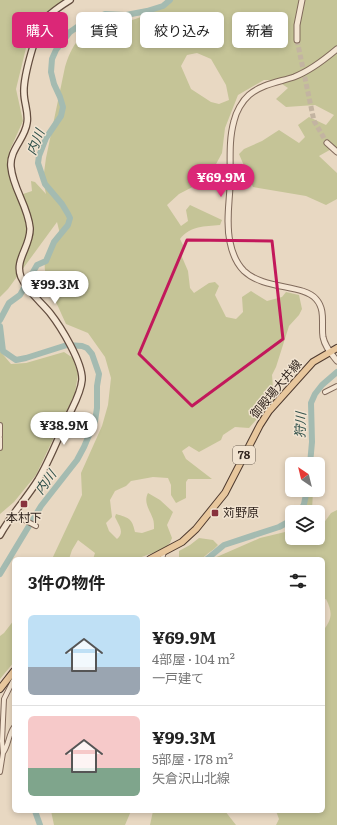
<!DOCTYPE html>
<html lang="ja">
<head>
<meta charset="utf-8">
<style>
  body { margin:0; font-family:Literata,"Noto Sans JP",serif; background:#f6f6f6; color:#222; height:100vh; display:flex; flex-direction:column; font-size:15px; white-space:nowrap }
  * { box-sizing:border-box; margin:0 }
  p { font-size:13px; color:#767676 }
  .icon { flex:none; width:22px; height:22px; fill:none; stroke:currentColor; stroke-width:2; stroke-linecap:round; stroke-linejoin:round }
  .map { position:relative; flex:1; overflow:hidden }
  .panel { position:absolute; left:12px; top:557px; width:313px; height:256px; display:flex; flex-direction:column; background:#fff; border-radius:6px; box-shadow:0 2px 6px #0003 }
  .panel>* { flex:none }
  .banner { position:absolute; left:12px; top:12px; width:313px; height:36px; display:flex; gap:8px }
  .needle { width:26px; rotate:325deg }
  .tools { position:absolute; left:285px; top:457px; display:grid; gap:8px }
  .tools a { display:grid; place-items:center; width:40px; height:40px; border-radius:6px; background:#fff; box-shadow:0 2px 6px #0003; font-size:20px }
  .price { position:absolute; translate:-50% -34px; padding:0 9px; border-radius:14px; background:#fff; color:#222; font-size:13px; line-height:26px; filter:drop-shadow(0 1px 2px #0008) }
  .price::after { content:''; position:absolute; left:50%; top:24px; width:12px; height:9px; margin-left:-6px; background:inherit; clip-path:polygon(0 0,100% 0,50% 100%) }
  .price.on { background:#db2777; color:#fff }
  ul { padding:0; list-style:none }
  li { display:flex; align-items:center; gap:12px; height:100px; padding:0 16px }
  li+li { border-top:1px solid #e0e0e0 }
  li span { display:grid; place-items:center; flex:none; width:112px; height:80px; border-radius:6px; color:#555 }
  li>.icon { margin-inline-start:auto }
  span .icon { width:48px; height:48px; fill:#fffc; stroke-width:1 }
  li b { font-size:17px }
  h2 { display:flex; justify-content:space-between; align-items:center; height:48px; padding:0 16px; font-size:17px }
  .tag { padding:0 14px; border-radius:6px; background:#fff; box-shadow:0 2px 6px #0003; font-size:14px; line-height:36px }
  .tag.on { background:#db2777; color:#fff }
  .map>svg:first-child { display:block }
</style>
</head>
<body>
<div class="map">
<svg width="337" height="825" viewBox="0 0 337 825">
  <rect width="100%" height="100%" fill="#e8d8c2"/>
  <path fill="#c5c497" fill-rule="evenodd" d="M0,0H64L49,10L27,44L16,89L23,121L9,152L8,166L17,196L32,191L31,181L35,182L46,194L43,180L46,158L65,67C68,57 72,47 79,39C91,27 106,26 121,23C138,19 156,12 168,0H337V148L335,147L319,156L337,173V199L326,205L306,196L253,187L239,154L244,149L262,141L279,130L299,143L305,137L298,125L309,117L326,125L334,115L315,105L286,107L276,99L288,88L276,80H264L238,95L225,128L222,153L208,179L179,194L167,205L181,226L188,221L186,210L190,205L222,220L220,225C204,227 191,225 180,239L183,245L182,257L188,271L190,288L194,293L209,283L215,282L219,286L215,295L226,317L236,319L243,312L242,297L251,291L267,301L282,297L286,292L299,295L302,309L299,315L289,326L276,367L272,375L273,388L278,395L249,428L235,427L223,435L221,440L199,452L189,446L182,451L186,459L212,479H188L186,482V498L176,503L171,495V485L168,478L153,477L131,481L126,486L115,491L110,500L112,517L106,523L109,531L117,539C125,532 119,526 115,517L116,514C129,518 132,518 135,532L142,533L154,529C154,525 154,522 153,519C150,510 143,503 148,493L160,500L173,512L167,525L172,538L170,543L164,549L136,559H93L95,553L78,540L72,550L69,559H52L82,495L81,473L102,426L108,405L111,378L105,357L88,333L66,324C60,309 42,277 45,262C47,252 55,242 60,234L57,222L8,289L0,297ZM197,53L211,59L226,85L229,100L219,104L211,102L191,89L181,66L187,55Z
    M0,351L11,364L26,363L64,352L73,358L78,374L75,393L36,475L14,502L0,514Z
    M309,490H313L312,511L303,512Z
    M337,510V825H276L279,819L276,811H323V631C332,619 333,613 326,599L323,600V559H212L260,538L285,532L292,525V538H298L309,544L313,538H318V531L331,513Z
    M199,538L213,540L218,545C213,551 207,553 202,559H177L179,557V551L190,545Z
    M14,620V662L0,679V636L4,633Z
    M51,811H131L125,825H54Z
    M153,811H225L236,825H150Z"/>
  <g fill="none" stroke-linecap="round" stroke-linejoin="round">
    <path stroke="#a4bbb1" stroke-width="6" d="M0,320L9,303L20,295L37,265L46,261L54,242L68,225L70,218L68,214L62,204L45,184L38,163L39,156L46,138L61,116L63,107L60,97L54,84L51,72L52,59L56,50L70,32L80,25L105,14L126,15L147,11L163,6L170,0
      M0,326L3,351L16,360L26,358L67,345L82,346L87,348L92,354L99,374L97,386V408L95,421L84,447L77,460L41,506L0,574
      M310,464L312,442L311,403L315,394L322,385L337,372
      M300,512L304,504L307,490
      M207,559L224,545L279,527L292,520
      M35,811L40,825"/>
    <path stroke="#c3b4a1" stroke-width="5" stroke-dasharray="5 2.5" stroke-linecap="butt" d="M297,40L314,121L327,143"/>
    <g stroke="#806a5b" stroke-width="6">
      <path id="minor" d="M325,392L337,386
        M0,425V436
        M0,438V448
        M13,514L36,526
        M162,559L164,552
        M3,753C9,745 8,735 14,727
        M0,772L3,753L2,741L4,699L14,679"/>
    </g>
    <g stroke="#806a5b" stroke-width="7">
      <path id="tertiary" d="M297,40V25L302,0
        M337,49C324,60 310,71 294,77C279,82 262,84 249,95C242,101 236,112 234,121C228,142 231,165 230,187C229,205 226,224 230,242C232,252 236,263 244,271C264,290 303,284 316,299C326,310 321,325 323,337C325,347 331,353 337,361
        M327,143L337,152"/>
    </g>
    <g stroke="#624c3e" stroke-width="8">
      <path id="secondary" d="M0,535C11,515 26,499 38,480C50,460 58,438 68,417C73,406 81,393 82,380C83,363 61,327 50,313C41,302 27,291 21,277C14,260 31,246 30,228C28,206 13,189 11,167C9,150 25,139 27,123C29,113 24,103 24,93C23,78 36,29 46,18C53,11 62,5 70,0"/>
    </g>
    <g stroke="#4e3a2f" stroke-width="8">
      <path id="primary" d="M150,559L182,542L196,529L225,493L260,425L269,411L313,362L337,348
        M0,689L14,671"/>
    </g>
    <use href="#minor" stroke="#f4e6d4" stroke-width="4"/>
    <use href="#tertiary" stroke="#f4e6d4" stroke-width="5"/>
    <use href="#secondary" stroke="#f4e6d4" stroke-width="5.5"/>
    <use href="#primary" stroke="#e8c79d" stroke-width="6"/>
  </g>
  <path fill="none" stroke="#c2185b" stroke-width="3" stroke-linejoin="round" d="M187,240L272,241L283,339L192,406L139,354Z"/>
  <g fill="#88323d" stroke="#f1e3d0" stroke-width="1.5">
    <rect x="20" y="500" width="8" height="8" rx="2"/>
    <rect x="211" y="509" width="8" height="8" rx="2"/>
  </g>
  <g text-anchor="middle" stroke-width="3" stroke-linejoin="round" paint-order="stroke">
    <rect fill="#f1e3d0" stroke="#6b5e53" stroke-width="1" x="233" y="446" width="22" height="18" rx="3"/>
    <g font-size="11" font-weight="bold" fill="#31251e">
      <text x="244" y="459">78</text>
    </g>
    <g font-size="12" fill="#31251e" stroke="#f1e3d0">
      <text transform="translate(276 389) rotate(-50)" y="4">御殿場大井線</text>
    </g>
    <g font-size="12" fill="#31251e" stroke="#f1e3d0" text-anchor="start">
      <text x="223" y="517">苅野原</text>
      <text x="24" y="522" text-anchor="middle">本村下</text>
    </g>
    <g font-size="13" font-style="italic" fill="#2e4f49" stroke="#f1e3d0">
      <text transform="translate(35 142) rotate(-68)" y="5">内川</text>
      <text transform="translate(300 425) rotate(-88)" y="5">狩川</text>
      <text transform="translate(45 482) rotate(-54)" y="5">内川</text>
    </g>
  </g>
</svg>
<div class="tools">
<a><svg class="needle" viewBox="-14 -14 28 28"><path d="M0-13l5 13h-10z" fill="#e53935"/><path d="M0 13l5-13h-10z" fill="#767676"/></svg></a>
<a><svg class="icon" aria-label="layers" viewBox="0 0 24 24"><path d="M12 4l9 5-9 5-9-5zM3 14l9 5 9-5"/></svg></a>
</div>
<b class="price on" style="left:221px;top:198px">¥69.9M</b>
<b class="price" style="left:55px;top:305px">¥99.3M</b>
<b class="price" style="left:64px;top:446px">¥38.9M</b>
<div class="banner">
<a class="tag on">購入</a>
<a class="tag">賃貸</a>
<a class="tag">絞り込み</a>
<a class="tag">新着</a>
</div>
<section class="panel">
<h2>3件の物件<svg class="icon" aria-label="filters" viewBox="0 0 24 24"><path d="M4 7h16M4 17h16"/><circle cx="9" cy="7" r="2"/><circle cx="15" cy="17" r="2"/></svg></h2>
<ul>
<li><span style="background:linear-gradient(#bfe0f5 65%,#9aa5b1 0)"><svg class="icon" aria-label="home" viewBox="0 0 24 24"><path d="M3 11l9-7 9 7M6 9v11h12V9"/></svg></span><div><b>¥69.9M</b><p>4部屋 · 104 m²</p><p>一戸建て</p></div></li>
<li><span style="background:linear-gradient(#f6c9c9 65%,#7fa58c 0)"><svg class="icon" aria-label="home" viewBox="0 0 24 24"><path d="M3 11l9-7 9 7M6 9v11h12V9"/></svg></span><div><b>¥99.3M</b><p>5部屋 · 178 m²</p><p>矢倉沢山北線</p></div></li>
</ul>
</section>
</div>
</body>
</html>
